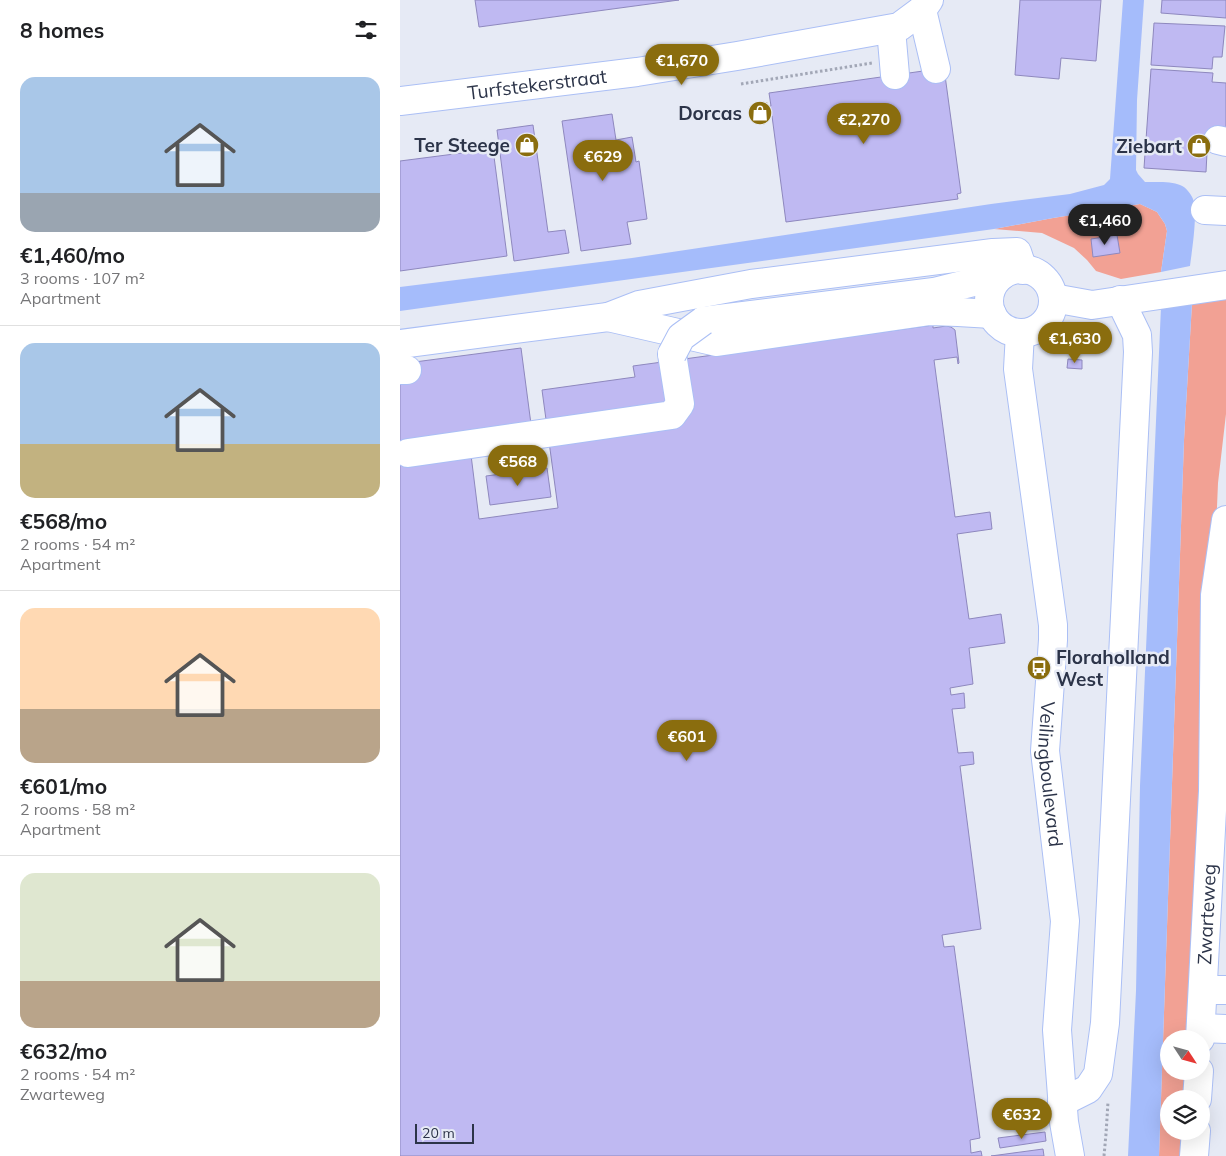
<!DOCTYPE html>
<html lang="en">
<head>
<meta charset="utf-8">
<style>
  body { margin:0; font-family:Mulish,sans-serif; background:#f2f2f2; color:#202124; height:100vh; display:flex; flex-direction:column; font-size:19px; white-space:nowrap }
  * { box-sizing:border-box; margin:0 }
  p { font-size:16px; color:#757577 }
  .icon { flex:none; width:28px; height:28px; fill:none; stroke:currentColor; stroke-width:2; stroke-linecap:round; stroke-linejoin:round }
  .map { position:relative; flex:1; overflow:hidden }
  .details { display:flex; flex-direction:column; background:#fff; width:400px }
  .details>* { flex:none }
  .needle { width:32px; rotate:126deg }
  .controls { position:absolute; left:760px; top:1030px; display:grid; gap:10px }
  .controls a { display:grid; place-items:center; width:50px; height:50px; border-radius:50%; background:#fff; box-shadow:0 5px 20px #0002; font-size:25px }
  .scale { position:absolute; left:15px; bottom:12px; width:59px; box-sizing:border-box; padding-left:5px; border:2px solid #2c3449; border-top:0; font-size:14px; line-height:18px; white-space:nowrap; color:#2c3449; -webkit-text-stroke:4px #e6eaf5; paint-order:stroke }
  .price { position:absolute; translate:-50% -42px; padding:0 11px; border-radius:18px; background:#8a6d0e; color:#fff; font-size:16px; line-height:32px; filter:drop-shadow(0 1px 2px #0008) }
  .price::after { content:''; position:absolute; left:50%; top:30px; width:15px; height:11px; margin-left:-8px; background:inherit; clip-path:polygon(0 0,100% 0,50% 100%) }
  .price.selected { background:#222; color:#fff }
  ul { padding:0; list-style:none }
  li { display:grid; align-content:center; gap:10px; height:265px; padding:0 20px }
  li+li { border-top:1px solid #e0e0e0 }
  li span { display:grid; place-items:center; height:155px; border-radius:15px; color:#555 }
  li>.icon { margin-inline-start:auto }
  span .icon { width:90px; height:90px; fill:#fffc; stroke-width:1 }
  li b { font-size:21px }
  h2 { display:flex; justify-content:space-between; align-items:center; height:60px; padding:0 20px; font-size:21px }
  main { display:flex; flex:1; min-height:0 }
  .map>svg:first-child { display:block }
</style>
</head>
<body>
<main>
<section class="details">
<h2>8 homes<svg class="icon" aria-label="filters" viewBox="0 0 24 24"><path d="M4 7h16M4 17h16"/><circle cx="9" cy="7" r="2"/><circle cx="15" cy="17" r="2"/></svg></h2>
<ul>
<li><span style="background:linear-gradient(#a9c7e8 75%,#9aa5b1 0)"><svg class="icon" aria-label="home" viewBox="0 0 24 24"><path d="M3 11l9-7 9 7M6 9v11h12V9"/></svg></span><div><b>€1,460/mo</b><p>3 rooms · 107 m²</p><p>Apartment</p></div></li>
<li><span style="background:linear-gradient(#a9c7e8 65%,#c2b280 0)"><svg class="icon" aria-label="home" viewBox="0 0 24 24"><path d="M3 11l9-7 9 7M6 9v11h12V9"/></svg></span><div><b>€568/mo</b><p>2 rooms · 54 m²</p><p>Apartment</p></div></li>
<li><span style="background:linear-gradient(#ffd9b3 65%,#b9a48a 0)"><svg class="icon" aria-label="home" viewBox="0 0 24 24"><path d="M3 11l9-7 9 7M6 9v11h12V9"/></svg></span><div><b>€601/mo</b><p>2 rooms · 58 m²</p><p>Apartment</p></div></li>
<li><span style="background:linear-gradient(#dfe7d0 70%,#b9a48a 0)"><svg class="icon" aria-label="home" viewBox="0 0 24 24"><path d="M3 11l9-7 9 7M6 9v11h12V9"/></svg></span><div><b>€632/mo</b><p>2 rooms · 54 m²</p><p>Zwarteweg</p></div></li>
</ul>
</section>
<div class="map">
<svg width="826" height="1156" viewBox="0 0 826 1156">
  <rect width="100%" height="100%" fill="#e6eaf5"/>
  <path fill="#f2a194" d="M740,204L757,212L765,224L767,231L761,272L721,279L696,271L687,260L674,248L642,233L594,229L653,218Z
    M826,297V414L818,483L806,769L791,1039H769V1071H790L788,1099H769V1131H786L785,1156H759L784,440L792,303Z"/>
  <path fill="#a5bcfb" d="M723,0H744L737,100L736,170L738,174L745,182C754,182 772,181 780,185C786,187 791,194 793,199C798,213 792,250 790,266L761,272L767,231L765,224L757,212L740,204L653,218L594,229L0,311V287L232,258L591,204L670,194L704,185L710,179Z
    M792,303L784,440L759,1156H728L736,991L740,786L761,307Z"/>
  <path fill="#bfb9f2" stroke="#8e88be" d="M75,0H279L79,27Z
    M620,0H701L696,61L661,58L659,79L615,75Z
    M762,0H826V18L761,13Z
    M754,23L825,26L822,57H813L812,69L751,65Z
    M544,68L561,193L557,194L558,199L386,222L372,116L354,119L353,108L371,106L369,93Z
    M751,69L813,73L812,82L826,83V134L808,133L806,172L744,168Z
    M212,114L216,140L232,137L236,162L239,161L247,219L227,222L231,244L181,251L162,121Z
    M133,125L148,232L165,230L169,253L114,261L97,130Z
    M93,149L107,256L0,271V161Z
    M717,235L720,253L693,257L691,239Z
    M533,325V328L546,326L551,327L555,330L559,363L558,364L557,357L534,360L555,517L590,512L592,529L557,534L569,619L601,614L605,643L569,648L573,684L550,688L551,695L564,693L565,708L552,709L558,753L573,752L574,764L560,766L581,929L542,935L544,947L554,946L580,1138L570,1140L571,1153L581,1151L582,1156H0V383L7,363L121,348L134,447L71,455L79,519L158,508L142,390L235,377L233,366Z
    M668,359L682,360V369L667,368Z
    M147,468L151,497L90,505L86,476Z
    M645,1132L646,1141L600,1148L598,1138Z
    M643,1149L644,1156H591Z"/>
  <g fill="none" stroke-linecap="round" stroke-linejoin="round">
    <g stroke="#abbff5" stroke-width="30">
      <g id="minor">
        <path d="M522,10L536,69"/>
        <path d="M491,29L495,75"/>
        <path id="s1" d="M0,101L237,72L337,56L499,27L522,10L529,0"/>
        <path d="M818,140L826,142"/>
        <path d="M805,210L826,211"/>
        <circle cx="621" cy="301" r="32"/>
        <path d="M653,298L692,305L826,285"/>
        <path d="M208,317L317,342L530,311L558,312L592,314"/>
        <path d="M303,321L534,292L602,275"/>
        <path id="s2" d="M620,333L618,369L653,625V640L645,751L665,921L657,1030L664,1122L670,1156"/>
        <path d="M0,344L208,317L239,305L351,284L593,253L617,252L623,270"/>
        <path d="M0,370H7"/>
        <path d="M8,453L272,415L280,404L272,354"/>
        <path d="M803,990H826"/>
        <path d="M801,1028L826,1029"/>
        <path id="s3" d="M800,1039L813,791L815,595L826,520"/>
        <path d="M797,1099L799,1071"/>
        <path d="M662,1102L688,1089L698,1074L705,1023L738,352L737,335L720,300"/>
        <path d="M794,1156L796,1131"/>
      </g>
    </g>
    <path stroke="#a2a7b6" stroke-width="3" stroke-dasharray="2.5 2.5" stroke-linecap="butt" d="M341,84L472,63
      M704,1156L706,1134L708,1102"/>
    <use href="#minor" stroke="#fff" stroke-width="28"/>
    <g stroke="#abbff5" stroke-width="30" stroke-linecap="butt">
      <path id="minor-bridge" d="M272,354L281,337L303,321"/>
    </g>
    <use href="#minor-bridge" stroke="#fff" stroke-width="28"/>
  </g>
  <defs>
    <g id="shop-disc" transform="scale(1.25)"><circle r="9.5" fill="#8a6d0e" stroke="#e6eaf5"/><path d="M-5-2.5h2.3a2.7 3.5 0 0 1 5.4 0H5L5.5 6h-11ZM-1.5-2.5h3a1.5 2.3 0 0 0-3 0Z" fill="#fff"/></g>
    <g id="bus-disc" transform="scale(1.25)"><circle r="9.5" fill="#8a6d0e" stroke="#e6eaf5"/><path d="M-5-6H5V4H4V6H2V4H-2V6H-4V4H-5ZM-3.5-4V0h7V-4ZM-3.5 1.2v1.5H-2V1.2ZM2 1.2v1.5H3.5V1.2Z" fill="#fff"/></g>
  </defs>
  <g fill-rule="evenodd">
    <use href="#shop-disc" x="360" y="113"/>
    <use href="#shop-disc" x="127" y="145"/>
    <use href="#shop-disc" x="799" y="146"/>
    <use href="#bus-disc" x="639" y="668"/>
  </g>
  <g text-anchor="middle" stroke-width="5" stroke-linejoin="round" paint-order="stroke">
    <g font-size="19" fill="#2c3449" stroke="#e6eaf5">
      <text dy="7" stroke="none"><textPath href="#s1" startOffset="138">Turfstekerstraat</textPath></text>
      <text dy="7" stroke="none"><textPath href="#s2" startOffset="444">Veilingboulevard</textPath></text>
      <text dy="7" stroke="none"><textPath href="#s3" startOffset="125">Zwarteweg</textPath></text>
    </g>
    <g font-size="19" font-weight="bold" fill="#2c3449" stroke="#e6eaf5" text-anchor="end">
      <text x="342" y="120">Dorcas</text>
      <text x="110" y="152">Ter Steege</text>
      <text x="782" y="153">Ziebart</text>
      <text x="656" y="664" text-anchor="start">Floraholland<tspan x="656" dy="22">West</tspan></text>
    </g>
  </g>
</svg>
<div class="controls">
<a><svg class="needle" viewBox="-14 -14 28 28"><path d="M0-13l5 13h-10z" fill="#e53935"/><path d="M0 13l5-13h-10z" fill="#757577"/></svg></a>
<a><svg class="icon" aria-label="layers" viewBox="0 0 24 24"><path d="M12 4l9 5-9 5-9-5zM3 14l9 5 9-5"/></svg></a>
</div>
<div class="scale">20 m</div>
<b class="price" style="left:282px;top:86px">€1,670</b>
<b class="price" style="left:464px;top:145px">€2,270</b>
<b class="price" style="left:203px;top:182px">€629</b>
<b class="price selected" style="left:705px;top:246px">€1,460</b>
<b class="price" style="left:675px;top:364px">€1,630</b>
<b class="price" style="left:118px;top:487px">€568</b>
<b class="price" style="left:287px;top:762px">€601</b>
<b class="price" style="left:622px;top:1140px">€632</b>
</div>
</main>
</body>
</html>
